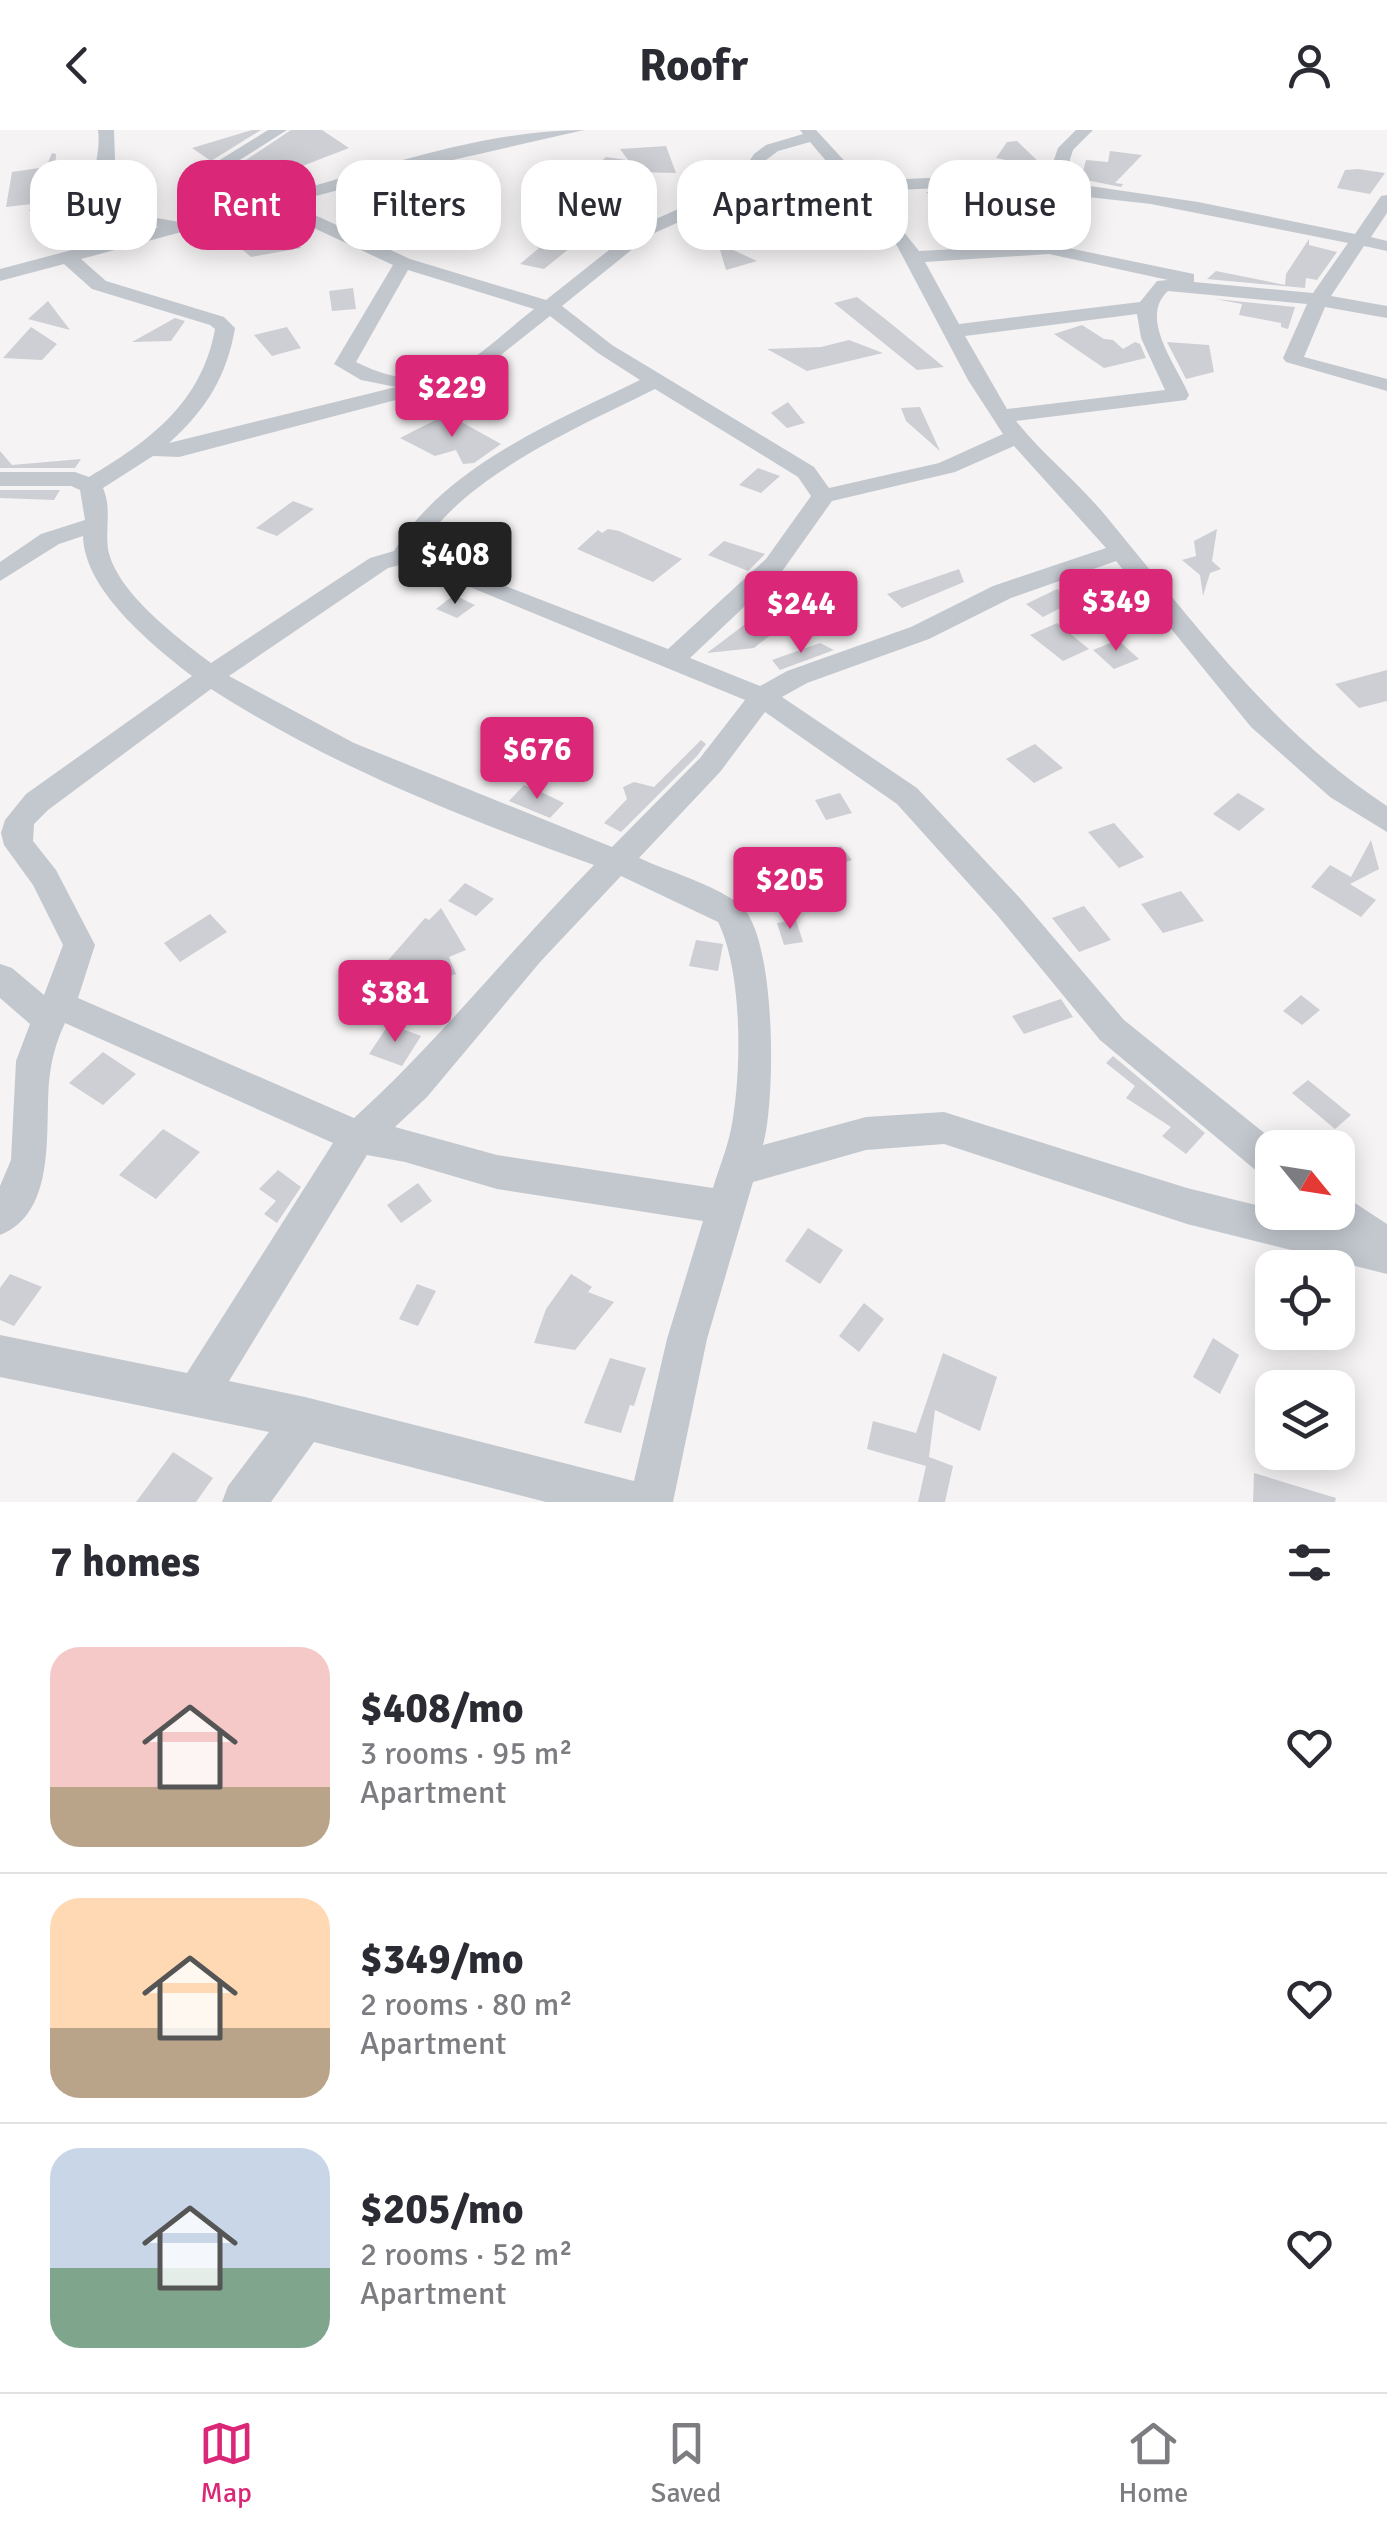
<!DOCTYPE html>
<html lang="en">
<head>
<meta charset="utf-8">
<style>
  body { margin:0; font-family:Signika,sans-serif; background:#f2f2f3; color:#2b2b33; height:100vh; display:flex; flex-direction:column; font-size:38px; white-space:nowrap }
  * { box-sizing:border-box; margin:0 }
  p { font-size:32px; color:#7c7c81 }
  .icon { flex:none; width:55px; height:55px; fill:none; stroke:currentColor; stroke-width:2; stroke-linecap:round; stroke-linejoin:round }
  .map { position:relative; height:1372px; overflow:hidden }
  .side { display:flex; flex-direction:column; background:#fff; flex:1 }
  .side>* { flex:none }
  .guide { position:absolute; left:30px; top:30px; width:1328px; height:90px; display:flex; gap:20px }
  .needle { width:65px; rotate:120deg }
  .buttons { position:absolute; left:1255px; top:1000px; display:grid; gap:20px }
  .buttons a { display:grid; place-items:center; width:100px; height:100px; border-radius:20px; background:#fff; box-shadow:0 5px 25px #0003; font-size:50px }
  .price { position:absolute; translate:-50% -85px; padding:0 22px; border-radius:10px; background:#db2777; color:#fff; font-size:32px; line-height:65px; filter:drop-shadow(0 2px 5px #0008) }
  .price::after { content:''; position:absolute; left:50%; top:60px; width:30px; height:22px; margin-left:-15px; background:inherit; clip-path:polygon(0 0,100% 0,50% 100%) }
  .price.selected { background:#222; color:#fff }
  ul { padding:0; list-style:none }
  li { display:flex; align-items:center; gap:30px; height:250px; padding:0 50px }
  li+li { border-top:2px solid #e1e1e2 }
  li span { display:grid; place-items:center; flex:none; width:280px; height:200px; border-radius:30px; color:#555 }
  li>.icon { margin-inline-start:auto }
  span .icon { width:120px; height:120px; fill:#fffc; stroke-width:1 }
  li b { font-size:42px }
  h2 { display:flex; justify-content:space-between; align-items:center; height:120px; padding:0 50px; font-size:42px }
  .tag { padding:0 35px; border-radius:30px; background:#fff; box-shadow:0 5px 25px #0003; font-size:35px; line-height:90px }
  .tag.selected { background:#db2777; color:#fff }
  header { display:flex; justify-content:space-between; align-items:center; height:130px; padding:0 50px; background:#fff; font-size:45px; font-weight:800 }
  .dock { display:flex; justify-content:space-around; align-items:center; height:140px; border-top:2px solid #e1e1e2; background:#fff; font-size:28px; color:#7c7c81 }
  .dock a { display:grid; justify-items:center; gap:5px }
  .dock .selected { color:#db2777 }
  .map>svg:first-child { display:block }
</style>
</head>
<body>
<header><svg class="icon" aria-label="back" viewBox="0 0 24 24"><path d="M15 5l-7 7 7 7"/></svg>Roofr<svg class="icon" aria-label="person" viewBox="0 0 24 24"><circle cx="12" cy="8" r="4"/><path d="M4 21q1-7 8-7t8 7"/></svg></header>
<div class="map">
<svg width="1387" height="1372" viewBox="0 0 1387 1372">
  <rect width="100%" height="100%" fill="#f5f3f3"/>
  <path fill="#cecfd4" d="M252,0H261L211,31L192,18Z
    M291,0H322L349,18L261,52L234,38Z
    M1017,11L1045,38L996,28L1007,12Z
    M666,16L676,43L637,42L620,19Z
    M1110,21L1142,25L1115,53L1123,54L1121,57L1081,49L1086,30L1108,32Z
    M52,23L56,24L54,54L70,51L72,78L29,81L32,74L6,77L12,42L46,37Z
    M606,27L627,30L608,54H575Z
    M1358,39L1385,43L1370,64L1337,58L1345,40Z
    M453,46L460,57L429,80L469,90L439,110L402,101L394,106L342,93L386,72L401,77Z
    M981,60L974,76L947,80L926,62Z
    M1008,76L1028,111H1003Z
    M582,77L649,88L619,107L591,101L544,139L520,134L539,118L536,116L553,97Z
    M219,100L301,117V118L251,127Z
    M1309,109V115L1337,122L1317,150L1306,148L1305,158L1207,149L1216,141L1285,155L1286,144Z
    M718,113L757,131L726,140Z
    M353,158L356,179L332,181L329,161Z
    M857,167L889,192L944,237L917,240L834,173Z
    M1215,169L1295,177L1288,199L1281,197V193L1239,185L1242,174Z
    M48,171L70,200L28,189Z
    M175,188L185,191L171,211L132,212Z
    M1082,195L1104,209L1113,210L1123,219L1135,212L1140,214L1146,228L1104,238L1054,204Z
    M31,197L57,214L42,230L3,228Z
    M287,197L301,218L272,226L254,205Z
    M849,210L883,223L807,241L767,219L821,217Z
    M1167,212L1209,215L1214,242L1186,249Z
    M788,272L805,293L787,298L771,283Z
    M920,277L940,321L906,291L901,278Z
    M447,284L501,314L474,333L463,334L456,320L435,326L400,308Z
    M0,321L12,335L81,329L75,338H0Z
    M758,338L780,346L761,363L739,355Z
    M0,360H60L54,370L0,368Z
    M293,371L314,379L277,406L256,398Z
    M608,399L619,401L682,429L653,452L577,419L598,400L602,403Z
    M1217,399L1212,431L1221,439L1210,443L1203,466L1200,445L1182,430L1196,426L1194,411Z
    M724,411L765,424L748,441L708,425Z
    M959,439L964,452L902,478L887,464Z
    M1057,459L1074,471L1043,487L1026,474Z
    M454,465L475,475L457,488L436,479Z
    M792,488L754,518L707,523L744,495Z
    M1057,493L1089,519L1063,531L1030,505Z
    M1118,510L1139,529L1114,539L1093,520Z
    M820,513L834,520L780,540L772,530Z
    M1387,540V571L1359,578L1335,554Z
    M701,610L706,614L697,626L621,702L604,693L627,669L623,657L634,652L654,657Z
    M1035,614L1063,638L1034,653L1006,629Z
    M524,655L539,661L564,673L550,688L509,671Z
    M840,663L852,683L826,690L815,670Z
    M1238,663L1265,679L1239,701L1213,684Z
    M1114,693L1144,727L1119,738L1088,702Z
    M1371,710L1379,739L1350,754L1376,770L1361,787L1311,757L1330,735L1351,747Z
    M841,716L852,730L822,741L811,726Z
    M465,753L494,769L476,786L448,771Z
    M1181,761L1204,791L1163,803L1141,774Z
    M1084,776L1111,810L1079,822L1052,788Z
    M441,778L466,820L449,827L456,844L433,852L427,832L412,849L384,835L425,788L429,790Z
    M210,784L227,802L180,832L164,813Z
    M796,790L803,812L784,815L777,793Z
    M696,810L723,814L718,841L689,836Z
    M1301,865L1320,880L1302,895L1283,881Z
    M1061,869L1073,887L1024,904L1012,886Z
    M389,894L421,906L402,936L369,924Z
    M103,922L136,944L103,975L69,953Z
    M1113,926L1205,1003L1186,1024L1162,1006L1171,997L1126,968L1135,956L1106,933Z
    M1308,950L1351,985L1335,999L1292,963Z
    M163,999L200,1022L156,1069L119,1045Z
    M278,1040L301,1057L277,1093L264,1084L276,1071L259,1059Z
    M418,1053L432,1071L401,1093L387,1075Z
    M808,1098L843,1120L820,1154L785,1131Z
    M10,1144L42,1157L14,1196L0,1190V1158Z
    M571,1144L592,1157L588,1162L614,1172L575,1220L534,1213L546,1179Z
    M417,1154L436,1161L418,1196L399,1189Z
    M864,1173L884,1189L859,1222L839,1206Z
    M1213,1208L1239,1225L1220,1264L1193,1247Z
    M943,1223L997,1247L980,1301L935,1280L929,1327L953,1336L945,1372H918L926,1336L867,1319L873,1291L916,1303Z
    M610,1228L646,1238L634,1276L630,1275L621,1303L584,1293Z
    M173,1322L213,1348L196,1372H136Z
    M1254,1343L1336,1368L1335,1372H1253Z"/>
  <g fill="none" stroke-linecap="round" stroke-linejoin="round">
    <path fill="#c3c8cf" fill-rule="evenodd" d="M98,0H114L115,30L102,78L179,92L259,71L213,44L210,36L268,0H287L227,38L275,67C374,40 481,0 584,0L457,29L289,73L410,129L546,170L638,97L734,54L754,24L766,15L803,4L800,0H816L863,51L971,46L1047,50L1058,18L1076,0H1093L1073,20L1063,52L1198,72L1355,104L1381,66L1387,65V83L1371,107L1387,111V121L1364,116L1331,166L1387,176V188L1325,177L1304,227L1387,249V261L1286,232L1283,228L1307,174L1168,161C1138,188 1177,236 1189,265L1186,270L1016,291C1043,325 1078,352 1105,385C1193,491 1271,600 1387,676V702L1330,667L1251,597L1116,431L1011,468L929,509L807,553L782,567L917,658L1019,767L1124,890L1283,1018H1272V1048L1259,1043L1100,910L997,785L897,674L765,582L720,642L639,728C670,742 710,753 738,773C777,800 776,971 763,1015L866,987L944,982L1187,1058L1272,1079V1082L1324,1091L1320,1082H1338V1062L1387,1094V1144L1187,1094L944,1014L866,1020L753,1052L707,1209L673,1372H546L314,1312L271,1372H222L228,1356L269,1302L0,1247V1205L187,1243L333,1013L65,893C56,912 51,931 49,952C45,1000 57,1083 0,1105V1056L11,1030L16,931L30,894L0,868V834L12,838L44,865L63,815L33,755L4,715L1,703L5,690L26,664L192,546C152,515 84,460 83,406L59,414L0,451V432L41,404L85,390L80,360L71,356H0V342H75L89,347C150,311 202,272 215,199L210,195L92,159L64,134L0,151V139L87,116C74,77 103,40 98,0ZM810,12L895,112L968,250L1003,304L939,333L829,358L814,337L612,215L562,176L650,105L746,62L766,30L778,21ZM990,56L1151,74L1348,113L1313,163L1194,152V144L1049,114L919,121L871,61ZM271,78L393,135L334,234L361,250L396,257L169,313C206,280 227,246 235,198L224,187L106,151L81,129ZM101,88L159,97L104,112ZM1049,124L1168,150L1157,151L1140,172L959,194L925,132ZM408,140L534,179C472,228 440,274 356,232ZM1137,184L1141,208L1165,260L1007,279L965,206ZM550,186L598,223L640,250C554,292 445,336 394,421L370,428L211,533C178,508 116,462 108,419C105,398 112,379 103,358L153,326L179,327L468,251ZM655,259L798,347L811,366L766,429L668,519L418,422C462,346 579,297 655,259ZM1014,316L1106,418L993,456L911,497L787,541L760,556L690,528L783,440L832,371L955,342ZM404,434L421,437L745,570L700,628L612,717L354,613L229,546L388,438ZM211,559C329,635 463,688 594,735C512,818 440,910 354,988L78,868L95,815L56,740L33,711L34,694L48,680ZM621,746L718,792C743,842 742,944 731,999C727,1019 719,1038 713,1058L497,1025L395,997L427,967L541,831ZM367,1025L405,1032L497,1059L703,1091L667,1209L634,1351L305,1267L229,1251Z"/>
  </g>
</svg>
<div class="buttons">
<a><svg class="needle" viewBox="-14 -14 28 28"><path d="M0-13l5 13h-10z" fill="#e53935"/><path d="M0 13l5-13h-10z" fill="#7c7c81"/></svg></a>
<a><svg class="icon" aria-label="locate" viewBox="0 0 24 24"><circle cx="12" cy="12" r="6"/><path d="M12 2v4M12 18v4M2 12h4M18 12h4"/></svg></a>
<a><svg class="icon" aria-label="layers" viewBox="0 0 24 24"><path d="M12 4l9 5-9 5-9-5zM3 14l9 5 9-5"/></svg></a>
</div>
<b class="price" style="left:452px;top:310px">$229</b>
<b class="price selected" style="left:455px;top:477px">$408</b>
<b class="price" style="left:1116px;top:524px">$349</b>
<b class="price" style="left:801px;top:526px">$244</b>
<b class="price" style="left:537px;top:672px">$676</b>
<b class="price" style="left:790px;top:802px">$205</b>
<b class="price" style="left:395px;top:915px">$381</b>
<div class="guide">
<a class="tag">Buy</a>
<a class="tag selected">Rent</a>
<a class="tag">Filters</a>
<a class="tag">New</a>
<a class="tag">Apartment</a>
<a class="tag">House</a>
</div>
</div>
<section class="side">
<h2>7 homes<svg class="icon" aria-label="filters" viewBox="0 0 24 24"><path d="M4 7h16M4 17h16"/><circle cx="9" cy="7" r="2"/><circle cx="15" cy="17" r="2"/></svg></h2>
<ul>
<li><span style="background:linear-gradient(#f6c9c9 70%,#b9a48a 0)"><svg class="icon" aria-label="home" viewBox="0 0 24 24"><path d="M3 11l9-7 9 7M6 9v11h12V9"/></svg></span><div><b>$408/mo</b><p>3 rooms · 95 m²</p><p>Apartment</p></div><svg class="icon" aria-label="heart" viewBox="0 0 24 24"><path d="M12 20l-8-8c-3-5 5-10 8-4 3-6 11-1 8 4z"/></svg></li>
<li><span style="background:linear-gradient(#ffd9b3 65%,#b9a48a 0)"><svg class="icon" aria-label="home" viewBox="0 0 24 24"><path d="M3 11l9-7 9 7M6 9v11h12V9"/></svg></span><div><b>$349/mo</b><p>2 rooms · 80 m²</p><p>Apartment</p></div><svg class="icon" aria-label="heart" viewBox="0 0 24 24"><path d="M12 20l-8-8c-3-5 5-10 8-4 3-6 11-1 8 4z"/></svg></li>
<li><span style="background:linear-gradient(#c9d6e8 60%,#7fa58c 0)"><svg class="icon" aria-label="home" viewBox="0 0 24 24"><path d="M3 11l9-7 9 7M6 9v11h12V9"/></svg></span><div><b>$205/mo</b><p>2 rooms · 52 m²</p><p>Apartment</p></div><svg class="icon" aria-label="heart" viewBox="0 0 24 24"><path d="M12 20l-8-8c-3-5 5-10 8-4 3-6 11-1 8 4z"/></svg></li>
</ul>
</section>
<nav class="dock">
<a class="selected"><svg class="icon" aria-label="map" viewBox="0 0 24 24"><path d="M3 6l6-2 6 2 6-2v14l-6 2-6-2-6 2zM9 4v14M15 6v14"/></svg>Map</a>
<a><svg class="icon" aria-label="saved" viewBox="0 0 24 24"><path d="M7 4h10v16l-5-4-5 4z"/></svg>Saved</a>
<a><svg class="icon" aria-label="home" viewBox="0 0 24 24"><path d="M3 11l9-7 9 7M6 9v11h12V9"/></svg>Home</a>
</nav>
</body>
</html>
